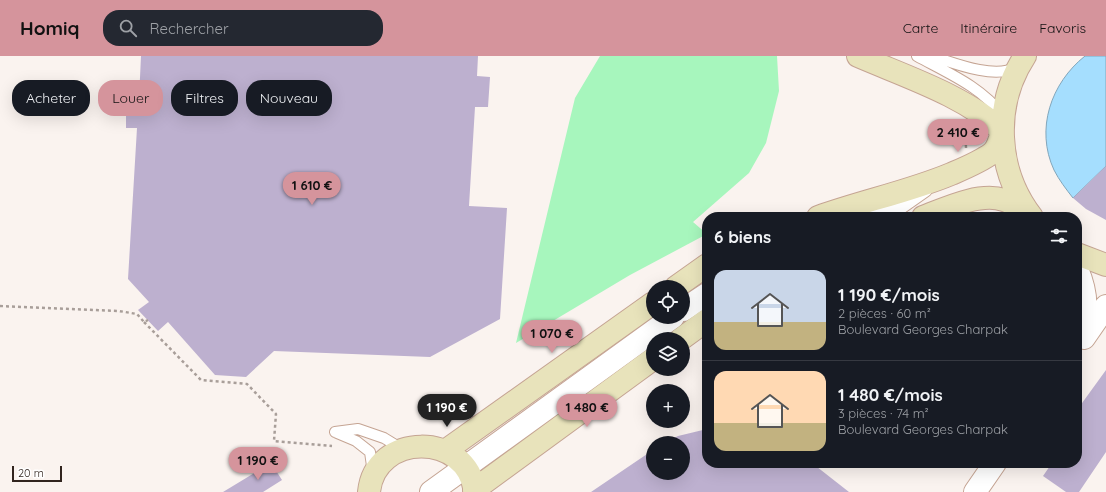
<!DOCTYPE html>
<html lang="fr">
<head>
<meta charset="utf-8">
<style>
  body { margin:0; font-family:Quicksand,sans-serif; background:#242831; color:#f1f3f6; height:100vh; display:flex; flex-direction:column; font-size:15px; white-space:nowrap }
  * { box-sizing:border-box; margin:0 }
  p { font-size:13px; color:#9ea1a6 }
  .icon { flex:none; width:22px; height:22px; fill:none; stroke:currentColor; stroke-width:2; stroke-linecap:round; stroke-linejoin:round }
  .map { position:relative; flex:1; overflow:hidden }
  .panel { position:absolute; left:702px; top:156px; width:380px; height:256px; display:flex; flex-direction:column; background:#171b24; border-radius:16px; box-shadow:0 4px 16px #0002 }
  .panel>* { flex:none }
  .top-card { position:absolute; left:12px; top:24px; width:380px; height:36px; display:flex; gap:8px }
  .controls { position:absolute; left:646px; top:224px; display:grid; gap:8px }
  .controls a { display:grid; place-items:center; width:44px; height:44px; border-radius:50%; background:#171b24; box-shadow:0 4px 16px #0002; font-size:20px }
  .scale { position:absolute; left:12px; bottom:10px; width:50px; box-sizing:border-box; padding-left:4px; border:2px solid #31241e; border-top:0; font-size:11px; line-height:14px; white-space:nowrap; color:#31241e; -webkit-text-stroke:3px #fff; paint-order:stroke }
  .price { position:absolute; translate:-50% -34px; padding:0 9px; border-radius:14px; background:#d5949c; color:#111; font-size:13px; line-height:26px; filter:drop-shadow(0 1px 2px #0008) }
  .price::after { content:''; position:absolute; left:50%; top:24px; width:12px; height:9px; margin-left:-6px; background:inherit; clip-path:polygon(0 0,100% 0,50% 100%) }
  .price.active { background:#222; color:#fff }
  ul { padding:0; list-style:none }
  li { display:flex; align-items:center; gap:12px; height:100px; padding:0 12px }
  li+li { border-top:1px solid #363941 }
  li span { display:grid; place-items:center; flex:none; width:112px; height:80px; border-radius:12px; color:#555 }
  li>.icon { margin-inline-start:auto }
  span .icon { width:48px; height:48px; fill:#fffc; stroke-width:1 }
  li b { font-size:17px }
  h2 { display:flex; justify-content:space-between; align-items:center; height:48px; padding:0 12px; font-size:17px }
  .tag { padding:0 14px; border-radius:16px; background:#171b24; box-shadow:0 4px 16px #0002; font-size:14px; line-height:36px }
  .tag.active { background:#d5949c; color:#111 }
  header { display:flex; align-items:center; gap:24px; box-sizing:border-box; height:56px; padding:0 20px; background:#d5949c; color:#111 }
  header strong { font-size:19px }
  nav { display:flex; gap:22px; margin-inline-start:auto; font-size:14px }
  .search { width:280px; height:36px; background:#242831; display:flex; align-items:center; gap:10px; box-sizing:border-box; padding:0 14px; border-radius:16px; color:#9ea1a6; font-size:15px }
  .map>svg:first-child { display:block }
</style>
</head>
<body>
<header>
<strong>Homiq</strong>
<div class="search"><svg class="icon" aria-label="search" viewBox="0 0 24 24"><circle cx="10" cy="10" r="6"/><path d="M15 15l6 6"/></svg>Rechercher</div>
<nav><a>Carte</a><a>Itinéraire</a><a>Favoris</a></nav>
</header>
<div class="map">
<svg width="1106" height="436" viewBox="0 0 1106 436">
  <rect width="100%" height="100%" fill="#faf3ef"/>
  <path fill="#a7f6bd" d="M600,0H777L779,35L766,87L749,117L693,166L707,178L630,219L516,287L575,42Z"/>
  <path fill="#a5defe" stroke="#82a6bb" d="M1085,0H1106V110L1073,142C1066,133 1059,124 1054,114C1035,73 1051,27 1085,0Z"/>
  <path fill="#bdb0cf" d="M141,0H478L477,20L490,21L488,51H475L469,150L507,152L500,263L430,301L274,295L246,321L215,319L168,266L158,275L138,254L149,246L128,223L137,72H126V44L139,43Z
    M1106,110V164L1086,153L1073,142Z
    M1106,314V396L1079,436H1066L1043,420L1052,407H1077V354Z
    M707,373V407H812L849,436H591L653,394V417H683V387H664L678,380Z
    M271,407L282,424L263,436H223Z"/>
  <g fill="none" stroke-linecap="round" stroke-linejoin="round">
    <g stroke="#c5a493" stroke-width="12">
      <path id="service" d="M917,0C946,16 982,31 1002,59
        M932,0C953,7 996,24 1016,11
        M335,376L358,373L384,382L402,393
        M337,377L356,385L370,396L373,417"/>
    </g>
    <g stroke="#c5a493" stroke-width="24">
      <path id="tertiary" d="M872,161L885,157L922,131
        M1077,213C1087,236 1090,258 1077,280
        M683,254L707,238
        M1084,282L1106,250
        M431,436L673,261
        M975,436L995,407"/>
    </g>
    <g stroke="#c5a493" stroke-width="24">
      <path id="secondary" d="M1025,0C993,49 996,114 1032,161
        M818,161C862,145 908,136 951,118C965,112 980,106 992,97C998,92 1000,83 1002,75C966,40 904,20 858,0
        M923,161C946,152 980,136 1004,144C1012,146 1020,154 1028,159
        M1077,198L1106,209
        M676,231L707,209
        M681,283L707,264
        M445,395L653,247
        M474,434L653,303
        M369,436C375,376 467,375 475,436"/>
    </g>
    <path stroke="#a89e99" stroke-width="2.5" stroke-dasharray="3 3" stroke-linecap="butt" d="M965,71L966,92
      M0,250L119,255L137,258L144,266L148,264
      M144,266L201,324L247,328L276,358L274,385L332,390"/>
    <use href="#service" stroke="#fff" stroke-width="10"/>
    <use href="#tertiary" stroke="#fff" stroke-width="22"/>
    <use href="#secondary" stroke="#e8e3bb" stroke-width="22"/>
  </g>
</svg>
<div class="controls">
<a><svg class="icon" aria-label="locate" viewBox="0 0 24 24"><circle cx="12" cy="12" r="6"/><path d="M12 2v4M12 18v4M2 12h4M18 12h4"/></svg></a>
<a><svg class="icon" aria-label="layers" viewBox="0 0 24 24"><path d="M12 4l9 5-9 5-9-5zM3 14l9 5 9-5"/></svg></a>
<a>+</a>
<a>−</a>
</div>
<div class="scale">20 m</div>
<b class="price" style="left:958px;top:97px">2 410 €</b>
<b class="price" style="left:312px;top:150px">1 610 €</b>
<b class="price" style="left:552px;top:298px">1 070 €</b>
<b class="price active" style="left:447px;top:372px">1 190 €</b>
<b class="price" style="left:587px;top:372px">1 480 €</b>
<b class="price" style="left:258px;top:425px">1 190 €</b>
<div class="top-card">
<a class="tag">Acheter</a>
<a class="tag active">Louer</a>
<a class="tag">Filtres</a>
<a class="tag">Nouveau</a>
</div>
<section class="panel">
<h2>6 biens<svg class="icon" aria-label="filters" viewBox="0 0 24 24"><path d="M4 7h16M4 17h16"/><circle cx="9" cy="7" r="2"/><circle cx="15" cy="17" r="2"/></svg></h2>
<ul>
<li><span style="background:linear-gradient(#c9d6e8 65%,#c2b280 0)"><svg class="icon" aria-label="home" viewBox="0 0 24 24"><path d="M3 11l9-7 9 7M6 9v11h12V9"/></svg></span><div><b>1 190 €/mois</b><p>2 pièces · 60 m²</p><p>Boulevard Georges Charpak</p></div></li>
<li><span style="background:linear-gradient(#ffd9b3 65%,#c2b280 0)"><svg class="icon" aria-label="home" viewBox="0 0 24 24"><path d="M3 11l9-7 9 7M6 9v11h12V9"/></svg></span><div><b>1 480 €/mois</b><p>3 pièces · 74 m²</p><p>Boulevard Georges Charpak</p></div></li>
</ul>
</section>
</div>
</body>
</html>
